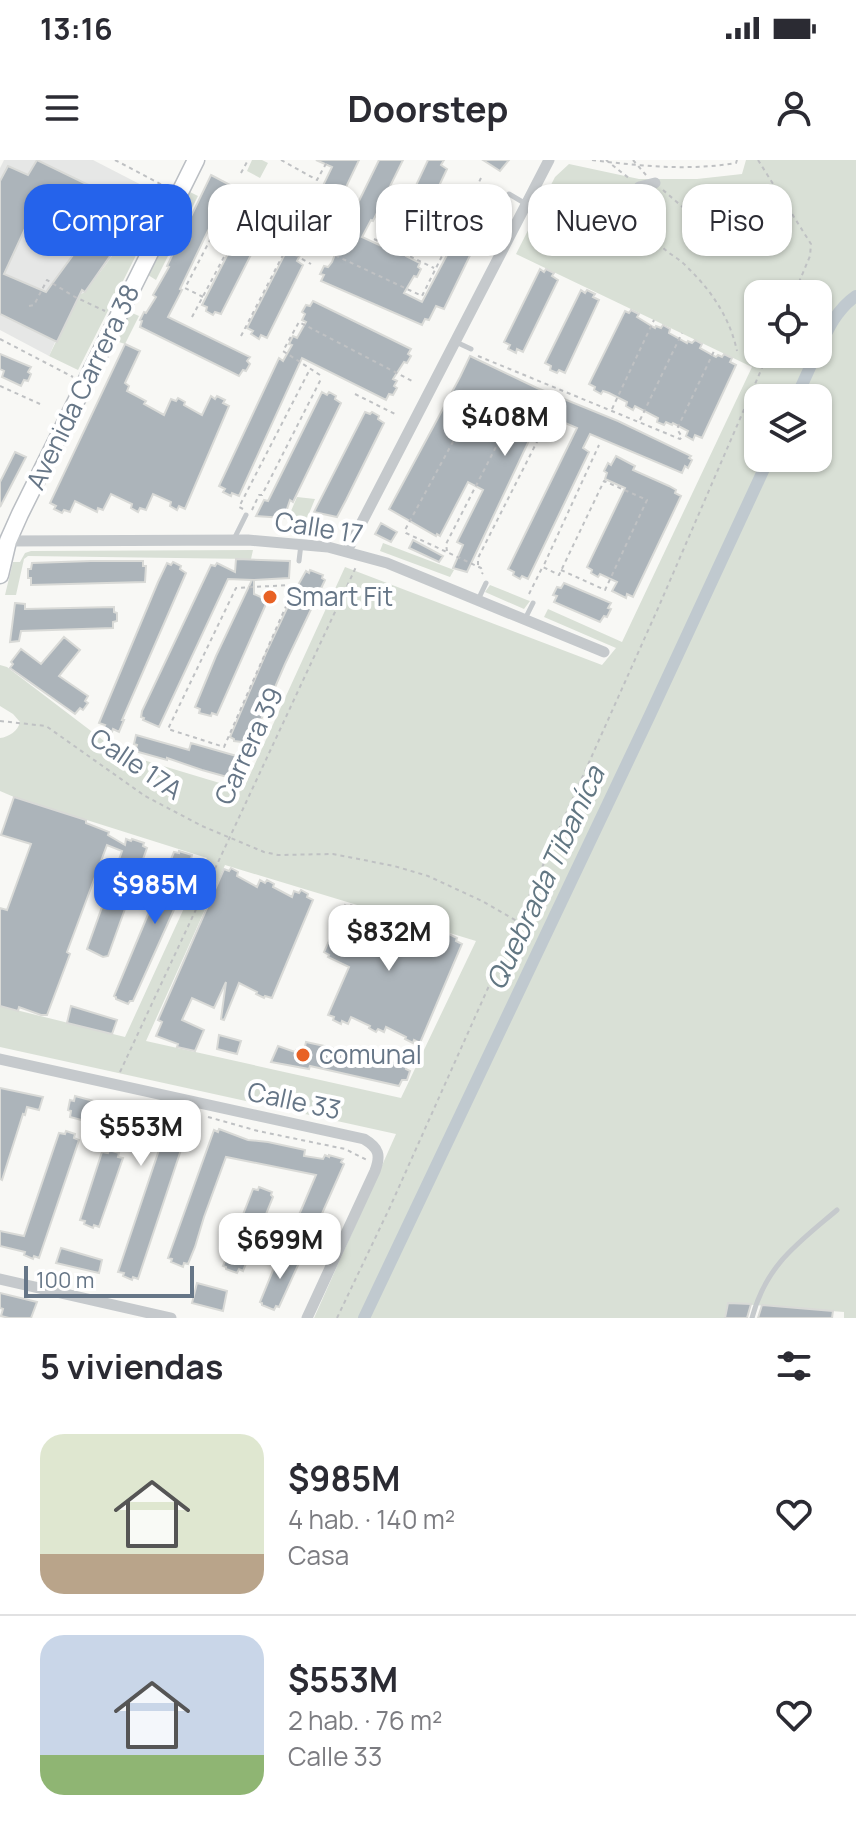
<!DOCTYPE html>
<html lang="es">
<head>
<meta charset="utf-8">
<style>
  body { margin:0; font-family:Manrope,sans-serif; background:#f2f2f3; color:#2b2b33; height:100vh; display:flex; flex-direction:column; font-size:30px; white-space:nowrap }
  * { box-sizing:border-box; margin:0 }
  p { font-size:26px; color:#7c7c81 }
  .icon { flex:none; width:44px; height:44px; fill:none; stroke:currentColor; stroke-width:2; stroke-linecap:round; stroke-linejoin:round }
  .map { position:relative; height:1158px; overflow:hidden }
  .side { display:flex; flex-direction:column; background:#fff; flex:1 }
  .side>* { flex:none }
  .guide { position:absolute; left:24px; top:24px; width:808px; height:72px; display:flex; gap:16px }
  .tools { position:absolute; left:744px; top:120px; display:grid; gap:16px }
  .tools a { display:grid; place-items:center; width:88px; height:88px; border-radius:16px; background:#fff; box-shadow:0 2px 6px #0004; font-size:40px }
  .scale { position:absolute; left:24px; bottom:20px; width:170px; box-sizing:border-box; padding-left:8px; border:4px solid #667687; border-top:0; font-size:22px; line-height:28px; white-space:nowrap; color:#667687; -webkit-text-stroke:6px #fff; paint-order:stroke }
  .price { position:absolute; translate:-50% -68px; padding:0 18px; border-radius:16px; background:#fff; color:#222; font-size:26px; line-height:52px; filter:drop-shadow(0 2px 4px #0008) }
  .price::after { content:''; position:absolute; left:50%; top:48px; width:24px; height:18px; margin-left:-12px; background:inherit; clip-path:polygon(0 0,100% 0,50% 100%) }
  .price.selected { background:#2563eb; color:#fff }
  ul { padding:0; list-style:none }
  li { display:flex; align-items:center; gap:24px; height:200px; padding:0 40px }
  li+li { border-top:2px solid #e1e1e2 }
  li span { display:grid; place-items:center; flex:none; width:224px; height:160px; border-radius:24px; color:#555 }
  li>.icon { margin-inline-start:auto }
  span .icon { width:96px; height:96px; fill:#fffc; stroke-width:1 }
  li b { font-size:34px }
  h2 { display:flex; justify-content:space-between; align-items:center; height:96px; padding:0 40px; font-size:34px }
  .tag { padding:0 28px; border-radius:24px; background:#fff; box-shadow:0 2px 6px #0004; font-size:28px; line-height:72px }
  .tag.selected { background:#2563eb; color:#fff }
  .status { display:flex; justify-content:space-between; align-items:center; height:56px; padding:0 40px; background:#fff; direction:ltr }
  .status svg { height:22px; fill:currentColor }
  header { display:flex; justify-content:space-between; align-items:center; height:104px; padding:0 40px; background:#fff; font-size:36px; font-weight:700 }
  .map>svg:first-child { display:block }
</style>
</head>
<body>
<div class="status"><b>13:16</b><svg viewBox="0 0 49 12"><path d="M0 12V9h3v3zM5 12V6h3v6zM10 12V3h3v9zM15 12V0h3v12zM26 1h20v11H26zM47 4h2v5h-2z"/></svg></div>
<header><svg class="icon" aria-label="menu" viewBox="0 0 24 24"><path d="M4 6h16M4 12h16M4 18h16"/></svg>Doorstep<svg class="icon" aria-label="person" viewBox="0 0 24 24"><circle cx="12" cy="8" r="4"/><path d="M4 21q1-7 8-7t8 7"/></svg></header>
<div class="map">
<svg width="856" height="1158" viewBox="0 0 856 1158">
  <rect width="100%" height="100%" fill="#f8f8f5"/>
  <path fill="#e6e7e6" d="M4,0H93L157,33L152,43L85,132L75,137L49,196L0,170V8Z"/>
  <path fill="#d9e0d6" fill-rule="evenodd" d="M252,0H262L268,3L260,18L247,11Z
    M746,0H856V1158H844V1152L728,1143L725,1158H314L396,974L0,887V846L125,877L207,698L14,637L0,631V578C9,577 18,571 20,562L13,554L0,546V505L7,507L120,593L243,630L345,407L602,505L616,488L544,457L548,449L622,482L752,207L516,94L555,17L569,4L639,19H697L742,14ZM758,134H818V194H758ZM758,238H818V298H758ZM225,705L476,781L401,938L146,881Z
    M190,32L198,36L156,120L148,115Z
    M157,33L165,38L78,210L49,196L75,143V137L85,132L152,43Z
    M130,152L139,156L125,184L116,181Z
    M297,337L315,339L306,361L288,358Z
    M383,383L454,410L450,417L380,391Z
    M253,390L251,399L28,396L24,399L16,435H5L13,402H20L25,393L31,391Z
    M490,425L527,440L530,441L524,449L485,432Z"/>
  <g fill="none" stroke-linecap="round" stroke-linejoin="round">
    <path stroke="#c0c9cf" stroke-width="12" d="M818,191C827,170 837,149 856,136
      M796,238L816,194
      M364,1158L649,557L769,298"/>
  </g>
  <path fill="#acb4ba" stroke="#d9dad7" stroke-width="2" fill-rule="evenodd" d="M37,0L105,33L98,46L130,72L124,80L122,79L85,132L82,130L57,182L0,154V21L8,6L28,15ZM36,45L92,69L46,132L4,114Z
    M316,0H359L336,48L330,45L328,48L321,44L322,41L317,38L332,7Z
    M379,0H403L373,61L371,60L362,77L390,90L398,74L394,72L428,0H444L441,5L447,9L406,96L420,103L418,107L421,109L417,117L414,116L404,133L422,142L465,61L463,59L473,40L477,42L486,26L504,36L498,46L495,44L444,149L436,146L429,160L425,159L422,165L321,121L324,115L320,114L324,106L328,107L332,102L339,84L336,82L340,75L343,76L346,70L348,71L358,53L354,51Z
    M483,0H509L500,11Z
    M211,15L230,25L228,30L313,71L310,76L313,78L309,85L306,84L297,101L303,105L267,178L261,175L259,179L251,174L253,171L247,168L290,84L263,71L221,154L215,152L213,155L206,151L207,147L202,145L244,62L218,50L180,129L182,130L168,157L250,197L247,201L250,204L246,211L243,210L239,216L140,167L142,161L140,160L144,152L146,153L156,137L153,135L169,107L167,106Z
    M540,109L544,112L546,109L554,113L552,116L558,120L523,192L517,189L516,193L508,189L510,185L504,182Z
    M581,130L585,133L587,130L595,134L593,137L599,140L565,213L559,210L557,213L550,210L551,206L545,203Z
    M313,141L411,189L408,194L411,196L407,203L404,202L393,219L397,221L394,226L397,228L393,235L389,234L386,240L302,198L239,336L232,333L231,336L223,332L225,329L219,326L279,198L283,201L292,185L289,184L293,176L297,178L306,162L302,160L305,154L302,152L306,145L310,146Z
    M631,150L639,154L637,157L655,168L656,166L661,168L663,165L670,169L669,173L687,183L688,181L692,183L695,180L702,184L700,188L716,197L718,195L722,197L724,194L732,198L730,202L736,205L702,278L695,275L693,280L686,276L688,271L673,263L672,265L666,262L664,265L657,262L658,258L635,246L633,250L626,246L627,242L609,233L603,231L601,234L594,230L595,227L589,224L625,151L629,153Z
    M125,184L140,191L125,223L129,226L127,231L146,241L144,244L164,255L171,239L176,241L178,238L185,242L184,245L202,255L211,236L215,239L217,236L225,240L223,243L229,246L185,349L179,346L177,350L170,346L171,342L153,334L146,350L140,348L138,352L131,348L132,344L111,334L103,350L98,348L97,352L75,341L70,352L64,350L62,353L54,349L56,346L50,343Z
    M0,194L31,207L28,212L31,214L28,221L24,220L21,226L2,217L4,211L0,209Z
    M470,196L537,228L618,261L691,296L689,298L692,300L688,308L685,306L682,313L590,274L583,288L589,292L528,419L522,416L520,419L513,415L514,412L508,409L577,268L542,253L467,412L453,408L463,385L457,382L483,330L468,322L440,376L437,374L436,376L389,349L460,217Z
    M322,232L327,235L329,232L336,236L335,239L341,243L293,342L290,340L284,358L256,356L264,340L268,341Z
    M365,252L370,254L372,252L379,256L378,259L384,263L346,340L337,357L314,352Z
    M15,292L26,297L0,347V322Z
    M616,296L635,306L633,310L669,326L676,330L675,333L681,336L633,437L627,434L626,438L612,431L617,422L600,414L598,417L591,413L592,410L587,407L625,328L605,319L607,313L604,311L608,303L611,305Z
    M381,363L397,372L391,382L375,374Z
    M413,380L443,396L439,402L409,388Z
    M236,399L290,401L289,418L254,420V434L265,439L263,442L266,444L217,555L212,553L211,556L199,553L200,549L195,547L216,496L252,420L228,419L159,567L143,560L144,558L141,557L142,551L211,405L215,406L217,403L235,412Z
    M91,401H143V406H146L145,422L31,425V418H28V409H31L32,403Z
    M173,402L181,406L180,409L186,413L122,560H124L119,572L113,569L112,572L103,568L105,565L99,563L158,422L167,403L171,405Z
    M310,410L323,415L322,418L325,420L285,504L251,583L234,581V579L230,577L266,493L297,427L306,411L309,413Z
    M564,423L611,443L608,448L611,449L607,457L604,456L600,462L554,442L557,436L553,435L557,427L561,428Z
    M15,443L25,444V449L114,447V452L117,453V461L113,462V468L21,471L19,481L10,482Z
    M64,477L80,490L59,516L88,536L85,541L88,543L83,550L80,548L75,554L10,508L13,504L11,502L21,489L41,504Z
    M136,575L189,590L191,583L247,599L244,605L249,606L244,616L240,615L238,620L202,610L167,598V600L135,591L137,585L134,584Z
    M14,637L86,660V663L109,672L108,675L125,685L126,679L131,681L132,679L144,683L143,686L147,688L108,796L103,797L87,789L122,691L107,685L67,792L70,794L47,855H41L19,847L18,851L0,846V748L7,750L31,684L1,675Z
    M179,691L192,695L191,699L194,701L177,743L133,841H130L128,844L116,839V837L114,836L174,692L179,693Z
    M231,708L238,712L237,716L257,727L260,720L265,723L267,720L274,724L273,727L292,737L294,731L299,733L301,730L308,734L307,737L313,740L272,838L265,836L264,838L256,834L257,832L239,823L224,860L221,859L226,822L214,848L192,838L182,860L204,870L195,891L177,887L178,884L156,876L162,862L158,860L224,709L229,711Z
    M345,745L349,748L351,745L372,756L373,754L378,756L380,753L389,757L387,761L406,769L408,764L413,767L414,764L424,768L422,772L440,780L443,775L447,777L449,774L457,778L456,781L462,784L420,883L414,880L413,883L405,879L406,877L386,867L384,872L378,869L376,872L369,868L370,866L351,857L348,864L342,861L341,864L333,860L334,857L328,855L349,807L328,797L329,795L324,792Z
    M71,846L117,860L112,874L67,863Z
    M219,875L241,881L237,894L217,889Z
    M306,882L407,904L406,909L410,911L407,920H402L399,926L310,906L309,909L271,902L278,886L295,892L296,890L304,891Z
    M0,928L43,937L39,950L27,947L25,955L23,954L2,1020L0,1019Z
    M75,936L195,968L193,973L196,974L191,989L182,987L138,1119L133,1117L132,1120L123,1116L124,1113L118,1112L162,981L70,957L71,951L68,950L70,940L74,941Z
    M219,969L248,980L268,982L305,990L304,996L323,999L325,995L329,997V995L343,999L341,1002L344,1004L313,1074L309,1073L308,1077L295,1072L296,1070L293,1069L316,1015L226,997L204,1057L195,1087L188,1104L184,1103L183,1107L171,1102L172,1099L168,1098L214,970L218,972Z
    M66,971L75,974L74,978L79,980L39,1098L34,1096L33,1099L24,1095L25,1092L0,1086V1071L24,1076L59,973L65,974Z
    M109,990L119,993L118,997L123,998L99,1067L94,1065L93,1068L84,1064L85,1061L80,1060L102,992L108,993Z
    M259,1027L272,1032L271,1035L273,1037L243,1111L239,1109L237,1113L226,1109V1107L223,1106L253,1029L258,1030Z
    M61,1088L102,1100L99,1113L56,1103Z
    M280,1093L284,1095V1093L298,1097L296,1101L299,1103L279,1147L276,1146L274,1150L262,1145V1143L260,1142Z
    M197,1123L227,1131L223,1151L192,1143Z
    M0,1133L37,1142L31,1158H9L1,1156L3,1149L0,1148Z
    M728,1143L751,1144L747,1158H725Z
    M762,1145L833,1151L832,1158H758Z"/>
  <g fill="none" stroke-linecap="round" stroke-linejoin="round">
    <g stroke="#babec3" stroke-width="19">
      <path id="secondary" d="M0,415L8,381L20,354L196,0"/>
    </g>
    <path stroke="#bfc1c3" stroke-width="2" stroke-dasharray="4 4" stroke-linecap="butt" d="M115,0L166,27
      M281,0L317,20L328,0
      M592,0C640,6 688,11 736,3L737,0
      M606,0L630,19
      M633,0L646,15
      M758,0L811,84L810,96L794,134
      M241,13L248,0
      M663,30L686,50
      M645,36C652,50 650,69 659,83C667,94 678,97 687,107C711,130 730,158 737,191
      M374,79L434,108
      M328,92L422,136L481,18
      M203,137L185,128L222,57L241,64L260,76L271,77L286,90L311,104
      M29,146L34,145L47,120L75,137L105,151
      M192,157L241,65
      M241,176L285,91
      M0,179L73,217
      M478,196L680,279L682,277L677,269L715,189
      M320,215L283,191L299,162L414,222
      M0,226L40,244
      M480,232L405,370L406,373L481,408L483,412L482,414
      M355,234L397,255
      M612,249L654,160
      M640,260L682,173
      M243,349L239,347L310,209
      M252,350L259,335H262L321,219
      M447,391L446,384L516,248
      M478,405V398L547,262
      M561,410L605,430L647,340L604,321L559,415L543,407L599,285
      M289,425L294,428L224,587L168,569L236,428Z
      M529,434L542,408
      M0,561L46,566L145,636L202,666L264,692L278,695L333,694L394,706L428,716L482,741L517,761
      M120,912L356,407
      M208,957L258,971L345,989L367,1000
      M337,1158L390,1047L659,446L768,194"/>
    <path stroke="#c5c9cc" stroke-width="5" d="M509,34L526,44
      M456,182L471,189
      M234,379L246,355
      M299,401L301,384
      M478,440L486,423
      M525,459L533,443
      M752,1158C766,1105 797,1084 837,1050"/>
    <path stroke="#c5c9cc" stroke-width="11" d="M639,27L655,23
      M8,381L248,380L328,387L387,403L604,492
      M347,391L549,0
      M0,899L364,979C379,988 381,995 375,1011L307,1158
      M0,1119L171,1158"/>
    <use href="#secondary" stroke="#fff" stroke-width="16"/>
  </g>
  <g fill="#e86225" stroke="#fff" stroke-width="3">
    <circle cx="270" cy="437" r="8"/>
    <circle cx="303" cy="895" r="8"/>
  </g>
  <g text-anchor="middle" stroke-width="8" stroke-linejoin="round" paint-order="stroke">
    <g font-size="26" fill="#667687" stroke="#fff">
      <text transform="translate(83 227) rotate(-64)" y="9">Avenida Carrera 38</text>
      <text transform="translate(319 368) rotate(9)" y="9">Calle 17</text>
      <text transform="translate(249 586) rotate(-65)" y="9">Carrera 39</text>
      <text transform="translate(136 604) rotate(34)" y="9">Calle 17A</text>
      <text transform="translate(294 941) rotate(12)" y="9">Calle 33</text>
    </g>
    <g font-size="26" fill="#667687" stroke="#fff" text-anchor="start">
      <text x="286" y="446">Smart Fit</text>
      <text x="319" y="904">comunal</text>
    </g>
    <g font-size="28" font-style="italic" fill="#627783" stroke="#fff">
      <text transform="translate(545 718) rotate(-65)" y="10">Quebrada Tibaníca</text>
    </g>
  </g>
</svg>
<div class="tools">
<a><svg class="icon" aria-label="locate" viewBox="0 0 24 24"><circle cx="12" cy="12" r="6"/><path d="M12 2v4M12 18v4M2 12h4M18 12h4"/></svg></a>
<a><svg class="icon" aria-label="layers" viewBox="0 0 24 24"><path d="M12 4l9 5-9 5-9-5zM3 14l9 5 9-5"/></svg></a>
</div>
<div class="scale">100 m</div>
<b class="price" style="left:505px;top:298px">$408M</b>
<b class="price selected" style="left:155px;top:766px">$985M</b>
<b class="price" style="left:389px;top:813px">$832M</b>
<b class="price" style="left:141px;top:1008px">$553M</b>
<b class="price" style="left:280px;top:1121px">$699M</b>
<div class="guide">
<a class="tag selected">Comprar</a>
<a class="tag">Alquilar</a>
<a class="tag">Filtros</a>
<a class="tag">Nuevo</a>
<a class="tag">Piso</a>
</div>
</div>
<section class="side">
<h2>5 viviendas<svg class="icon" aria-label="filters" viewBox="0 0 24 24"><path d="M4 7h16M4 17h16"/><circle cx="9" cy="7" r="2"/><circle cx="15" cy="17" r="2"/></svg></h2>
<ul>
<li><span style="background:linear-gradient(#dfe7d0 75%,#b9a48a 0)"><svg class="icon" aria-label="home" viewBox="0 0 24 24"><path d="M3 11l9-7 9 7M6 9v11h12V9"/></svg></span><div><b>$985M</b><p>4 hab. · 140 m²</p><p>Casa</p></div><svg class="icon" aria-label="heart" viewBox="0 0 24 24"><path d="M12 20l-8-8c-3-5 5-10 8-4 3-6 11-1 8 4z"/></svg></li>
<li><span style="background:linear-gradient(#c9d6e8 75%,#8fb573 0)"><svg class="icon" aria-label="home" viewBox="0 0 24 24"><path d="M3 11l9-7 9 7M6 9v11h12V9"/></svg></span><div><b>$553M</b><p>2 hab. · 76 m²</p><p>Calle 33</p></div><svg class="icon" aria-label="heart" viewBox="0 0 24 24"><path d="M12 20l-8-8c-3-5 5-10 8-4 3-6 11-1 8 4z"/></svg></li>
</ul>
</section>
</body>
</html>
